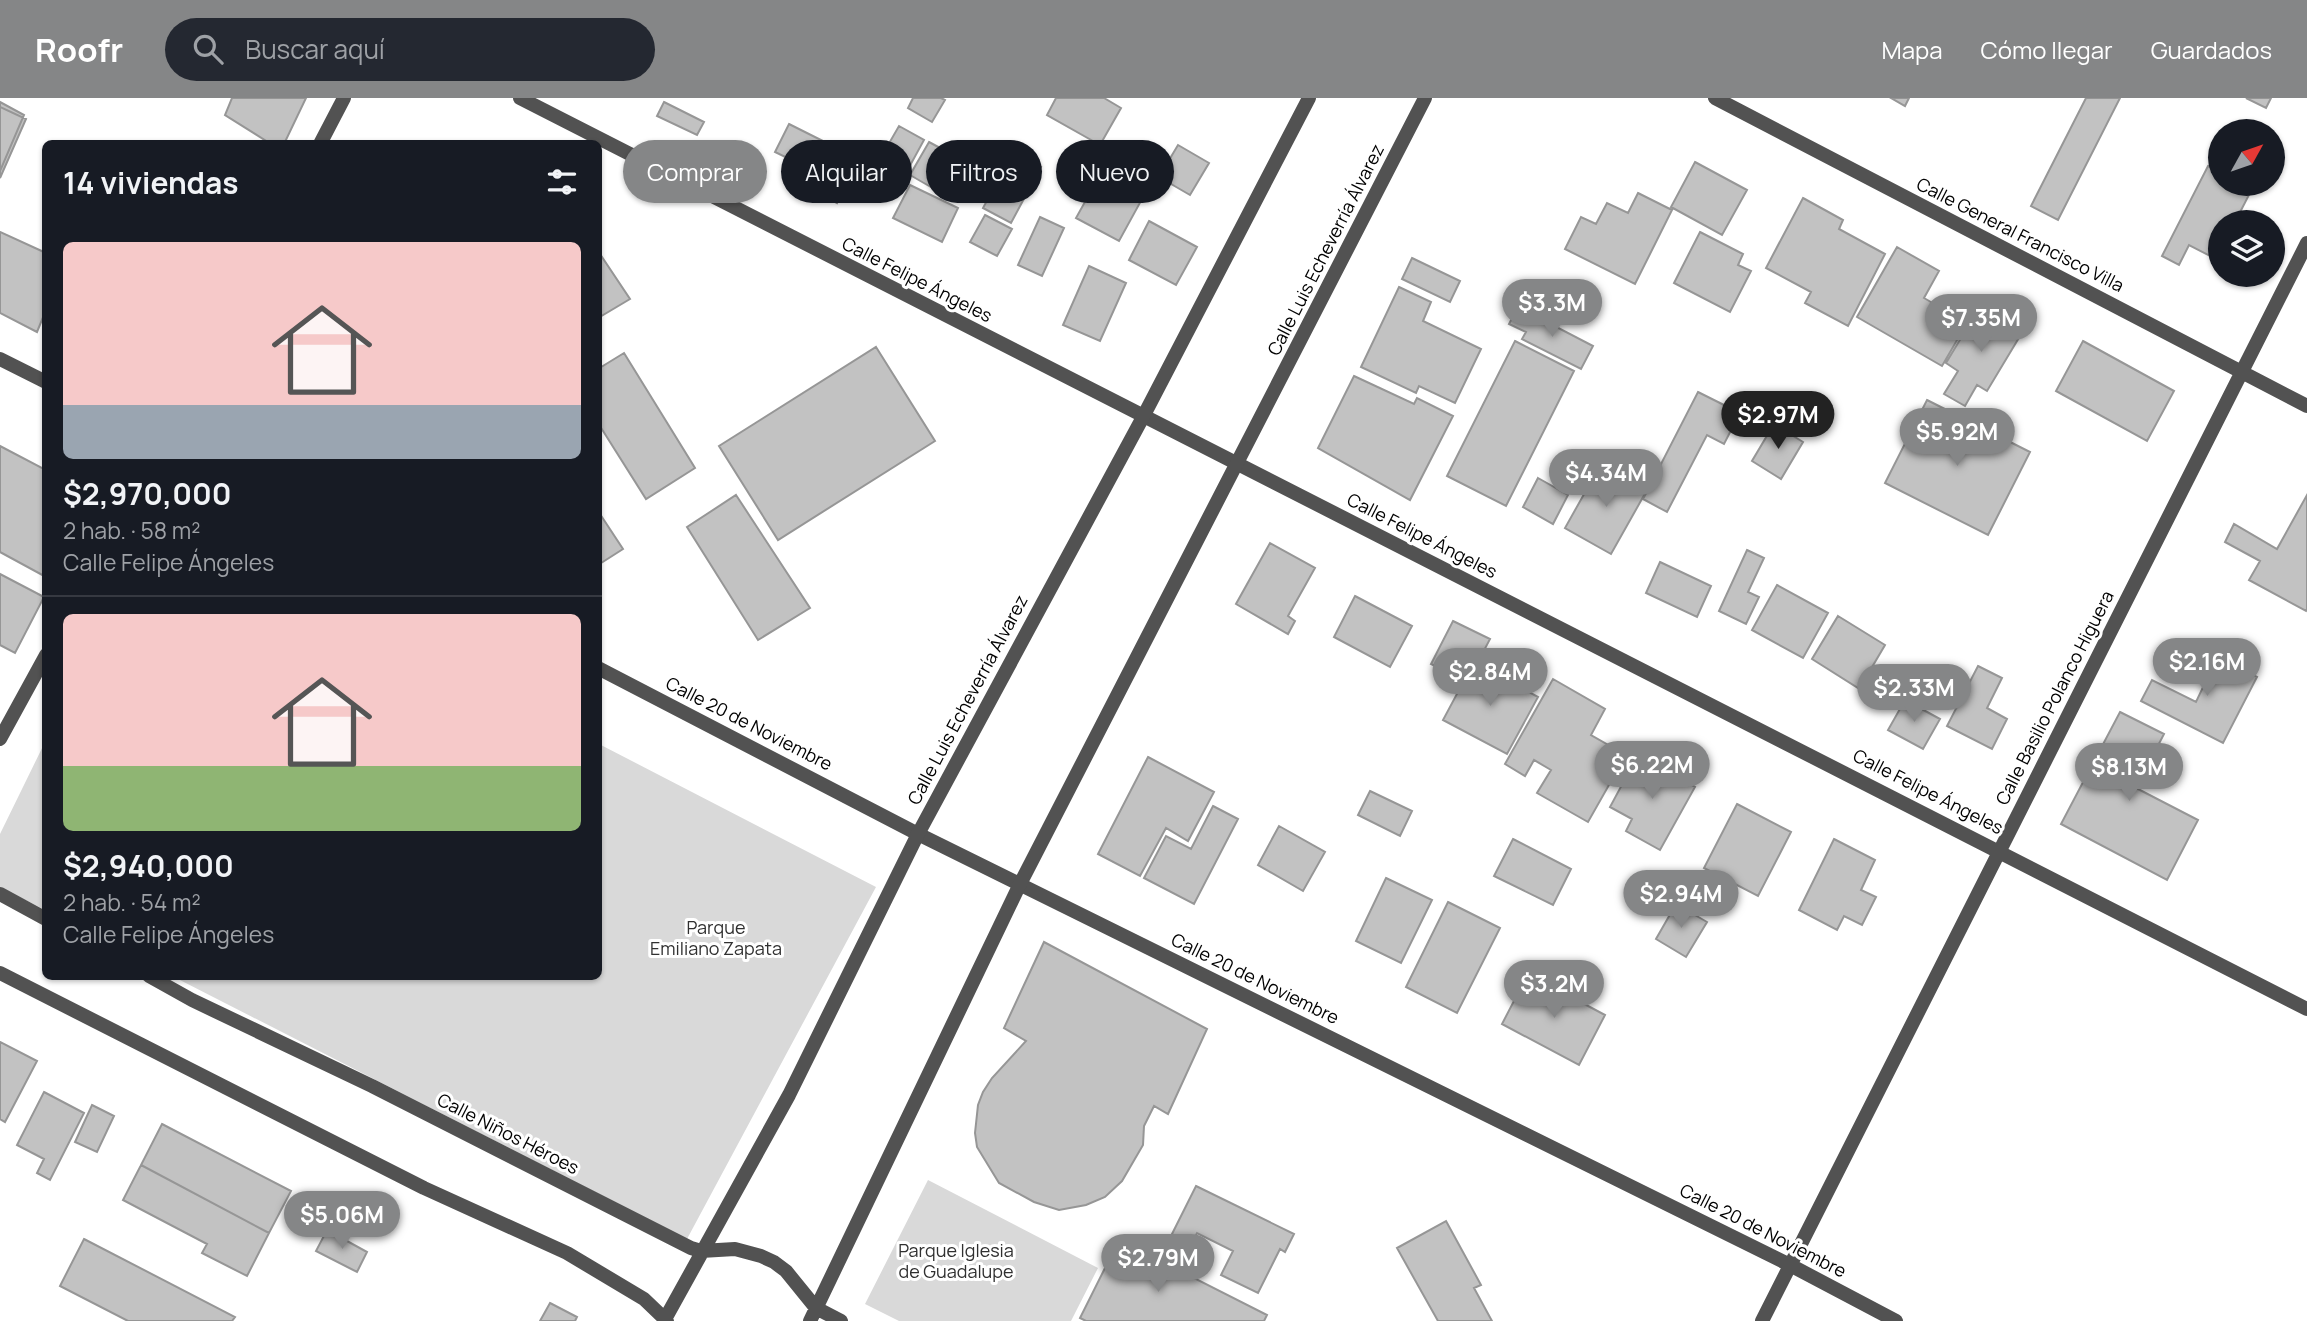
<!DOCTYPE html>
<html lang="es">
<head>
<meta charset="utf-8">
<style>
  body { margin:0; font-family:Manrope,sans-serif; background:#242831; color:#f1f3f6; height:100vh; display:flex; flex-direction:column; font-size:26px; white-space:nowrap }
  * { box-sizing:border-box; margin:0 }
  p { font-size:23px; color:#9ea1a6 }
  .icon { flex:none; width:38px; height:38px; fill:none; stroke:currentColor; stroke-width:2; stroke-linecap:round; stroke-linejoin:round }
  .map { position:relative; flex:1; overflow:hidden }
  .drawer { position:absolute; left:42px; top:42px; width:560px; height:840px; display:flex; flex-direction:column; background:#171b24; border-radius:10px; box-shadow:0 2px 5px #0004 }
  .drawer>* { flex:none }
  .top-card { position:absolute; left:623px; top:42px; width:665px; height:63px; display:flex; gap:14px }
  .needle { width:46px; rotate:50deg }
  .fabs { position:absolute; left:2208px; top:21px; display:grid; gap:14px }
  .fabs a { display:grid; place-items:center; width:77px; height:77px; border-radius:50%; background:#171b24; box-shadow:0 2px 5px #0004; font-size:35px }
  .price { position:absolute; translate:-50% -60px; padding:0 16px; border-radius:24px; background:#858687; color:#fff; font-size:23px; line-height:46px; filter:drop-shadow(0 2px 4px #0008) }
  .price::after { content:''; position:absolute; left:50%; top:42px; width:21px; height:16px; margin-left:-10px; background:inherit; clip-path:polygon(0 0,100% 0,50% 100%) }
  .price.on { background:#222; color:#fff }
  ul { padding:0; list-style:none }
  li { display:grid; align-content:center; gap:14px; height:371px; padding:0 21px }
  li+li { border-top:2px solid #363941 }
  li span { display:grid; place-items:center; height:217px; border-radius:10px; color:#555 }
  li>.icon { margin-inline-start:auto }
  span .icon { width:126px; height:126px; fill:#fffc; stroke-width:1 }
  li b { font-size:30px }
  h2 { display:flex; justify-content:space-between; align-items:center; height:84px; padding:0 21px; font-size:30px }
  .chip { padding:0 24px; border-radius:32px; background:#171b24; box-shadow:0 2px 5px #0004; font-size:24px; line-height:63px }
  .chip.on { background:#858687; color:#fff }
  header { display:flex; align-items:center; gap:42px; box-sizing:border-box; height:98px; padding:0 35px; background:#858687; color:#fff }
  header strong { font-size:33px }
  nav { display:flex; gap:38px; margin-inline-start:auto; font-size:24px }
  .search { width:490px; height:63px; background:#242831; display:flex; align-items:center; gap:18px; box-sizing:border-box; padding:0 24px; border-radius:38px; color:#9ea1a6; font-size:26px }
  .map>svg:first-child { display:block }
</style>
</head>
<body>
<header>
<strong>Roofr</strong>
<div class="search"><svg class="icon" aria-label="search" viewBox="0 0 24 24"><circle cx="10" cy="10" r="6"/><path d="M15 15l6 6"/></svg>Buscar aquí</div>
<nav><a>Mapa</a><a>Cómo llegar</a><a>Guardados</a></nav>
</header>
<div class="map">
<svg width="2307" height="1223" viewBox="0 0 2307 1223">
  <rect width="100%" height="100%" fill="#fff"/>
  <path fill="#d9d9d9" d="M45,644V812L0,789V736Z
    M599,646L876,789L687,1141L174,879L598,878Z
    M928,1082L1098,1170L1071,1223H899L865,1206Z"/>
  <path fill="#c2c2c2" stroke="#969696" stroke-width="2" d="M232,0H306L284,46H271L225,17Z
    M913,0H941L945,2L932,24L908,10Z
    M1056,0H1104L1121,10L1100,47L1047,17Z
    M1891,0H1909L1905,8Z
    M2086,0H2120L2058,122L2031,108Z
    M2246,0H2271L2266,10Z
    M0,4L24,17L0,73Z
    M664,4L704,24L697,37L657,18Z
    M0,9L26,21L0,80Z
    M789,26L823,43L810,71L775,54Z
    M899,28L924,42L906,75L880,61Z
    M929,44L955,58L936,92L910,77Z
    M829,45L860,62L837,105L807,88Z
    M1178,47L1209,65L1190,97L1159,79Z
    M1013,54L1041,69L1011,125L983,110Z
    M1111,57L1153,81L1119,143L1076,120Z
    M1695,64L1747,92L1722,137L1671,109Z
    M2208,68L2221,75V86H2242L2252,91L2235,124H2221V151L2216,161L2189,147L2179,167L2162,158Z
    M910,87L958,110L942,144L893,120Z
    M1638,95L1672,112L1635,186L1565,151L1581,119L1596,126L1607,105L1628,115Z
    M1803,100L1843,122L1839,131L1885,156L1848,228L1805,205L1811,194L1766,170Z
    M985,117L1012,131L997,158L970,144Z
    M1040,119L1064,130L1042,178L1018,167Z
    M1149,123L1197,149L1176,187L1129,162Z
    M0,134L46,155V212L37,234L0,215Z
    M1700,134L1743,156L1738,167L1751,173L1730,214L1674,185Z
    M1897,149L1939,173L1924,200L1967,225L1942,268L1857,219Z
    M598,153L630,201L598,220Z
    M1412,160L1460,183L1450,204L1402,181Z
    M1089,168L1126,185L1100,243L1063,227Z
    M1399,189L1431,204L1423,223L1481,251L1455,305L1419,288L1416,295L1361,269Z
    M1981,207L2023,233L1987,293L1977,287L1965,308L1944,296L1958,273L1946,265Z
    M1518,209L1593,248L1581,271L1522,241L1526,234L1509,226Z
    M1515,243L1574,273L1506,408L1447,378Z
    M2083,243L2174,293L2147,343L2056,293Z
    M876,249L935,343L778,442L719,348Z
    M624,255L695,370L646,401L598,325V271Z
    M1354,278L1414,306L1417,300L1453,318L1410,402L1318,350Z
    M1698,294L1740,315L1724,346L1707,337L1667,414L1643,401Z
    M1927,302L2030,354L1988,437L1885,385Z
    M1774,326L1803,344L1781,381L1752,363Z
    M0,348L46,372V479L0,454Z
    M1601,366L1647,392L1611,456L1565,430Z
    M1538,380L1568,397L1553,426L1523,409Z
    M736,397L810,510L758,542L687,429Z
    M2307,397V511L2306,513L2249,482L2260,463L2225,444L2234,426L2277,451Z
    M598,413L623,451L598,467Z
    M1270,445L1315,470L1288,518L1295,523L1288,536L1236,506Z
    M1747,452L1764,460L1748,494L1759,499L1746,526L1719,513Z
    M1660,464L1711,488L1697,519L1646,495Z
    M0,476L44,499L15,555L0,547Z
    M1777,487L1828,515L1803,560L1752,532Z
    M1355,498L1412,528L1390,569L1334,539Z
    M1838,518L1885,547L1868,576L1875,580L1866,595L1812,561Z
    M1453,523L1490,541L1479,562L1471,558L1460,580L1431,566Z
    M2206,553L2257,579L2223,645L2141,603L2152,582L2196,604L2206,583L2194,576Z
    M1474,564L1538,599L1507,656L1443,622Z
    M1978,568L2002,580L1987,610L2007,621L1992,651L1947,628Z
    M1553,581L1605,611L1591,637L1626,657L1588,724L1537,695L1551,672L1534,662L1525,678L1505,666Z
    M1905,602L1940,621L1923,651L1888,632Z
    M2120,614L2164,636L2136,690L2198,722L2167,782L2061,726Z
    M1638,657L1695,689L1660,752L1626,733L1632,721L1610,709Z
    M1148,659L1214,694L1188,743L1166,730L1140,778L1098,756Z
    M1370,693L1412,713L1400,738L1358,717Z
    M1737,706L1791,734L1758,798L1704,770Z
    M1213,708L1238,721L1194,806L1144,780L1166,738L1191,751Z
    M1279,728L1325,754L1303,793L1258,767Z
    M1513,741L1571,771L1553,807L1494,778Z
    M1834,741L1875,762L1861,792L1876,799L1862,827L1844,818L1837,832L1799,812Z
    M1386,780L1432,802L1401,865L1356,843Z
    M1448,804L1500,830L1457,915L1406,889Z
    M1676,806L1707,824L1686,859L1656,841Z
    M1044,844L1207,931L1168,1016L1154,1008L1144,1028L1143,1047L1122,1083L1105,1099L1086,1107L1059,1112L1034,1104L999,1085L977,1049L975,1035L978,1007L983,994L992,980L1026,943L1004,930Z
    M1528,876L1605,917L1579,967L1502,926Z
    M0,944L37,963L5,1024L0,1021Z
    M44,994L84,1015L50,1082L37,1075L44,1061L17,1047Z
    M92,1007L114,1018L97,1054L75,1044Z
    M162,1026L291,1093L269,1135L141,1067Z
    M141,1067L269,1135L247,1178L202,1155L207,1146L123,1102Z
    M1196,1088L1294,1136L1285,1154L1280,1151L1258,1195L1221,1177L1233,1153L1197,1135L1183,1165L1156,1151L1159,1140L1169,1142Z
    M1446,1123L1481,1187L1474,1190L1492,1223H1438L1397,1150Z
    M327,1132L367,1154L357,1174L316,1153Z
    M84,1141L235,1219L232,1223H128L60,1188Z
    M1119,1142L1267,1217L1264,1223H1086L1080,1220Z
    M550,1205L577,1219L575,1223H540Z"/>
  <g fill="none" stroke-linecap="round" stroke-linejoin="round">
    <path stroke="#525252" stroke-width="14" d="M520,0L2307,911
      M1715,0L2307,308
      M320,46L344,0
      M0,261L46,284
      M598,570L918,736L1790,1167L1896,1223
      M0,641L46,557
      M1762,1223L2307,145"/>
    <path stroke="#525252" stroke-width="14" d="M0,796L46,821
      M0,875L424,1090L567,1155L644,1201L667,1223
      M149,878L192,902L372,988L691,1150L701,1153L735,1151L761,1158L774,1164L786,1173L816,1210L841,1223
      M664,1223L789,997L918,736L1143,319L1309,0
      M810,1223L1020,786L1425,0"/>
  </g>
  <g text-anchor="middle" stroke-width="6" stroke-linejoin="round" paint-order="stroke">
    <g font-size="18" fill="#000" stroke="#fff">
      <text transform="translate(2020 137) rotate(27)" y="6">Calle General Francisco Villa</text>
      <text transform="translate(1326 152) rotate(-63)" y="6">Calle Luis Echeverría Álvarez</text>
      <text transform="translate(917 182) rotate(27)" y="6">Calle Felipe Ángeles</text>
      <text transform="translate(1422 438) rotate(27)" y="6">Calle Felipe Ángeles</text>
      <text transform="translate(2055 600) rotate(-63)" y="6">Calle Basilio Polanco Higuera</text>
      <text transform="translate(968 602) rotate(-62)" y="6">Calle Luis Echeverría Álvarez</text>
      <text transform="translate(749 626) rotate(27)" y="6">Calle 20 de Noviembre</text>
      <text transform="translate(1928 694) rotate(27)" y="6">Calle Felipe Ángeles</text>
      <text transform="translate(1255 881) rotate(26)" y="6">Calle 20 de Noviembre</text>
      <text transform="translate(508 1036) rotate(27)" y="6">Calle Niños Héroes</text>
      <text transform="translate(1763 1133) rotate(27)" y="6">Calle 20 de Noviembre</text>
    </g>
    <g font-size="18" fill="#303030" stroke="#fff">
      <text x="716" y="836">Parque<tspan x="716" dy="21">Emiliano Zapata</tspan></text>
      <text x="956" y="1159">Parque Iglesia<tspan x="956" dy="21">de Guadalupe</tspan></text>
    </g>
  </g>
</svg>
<div class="fabs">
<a><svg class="needle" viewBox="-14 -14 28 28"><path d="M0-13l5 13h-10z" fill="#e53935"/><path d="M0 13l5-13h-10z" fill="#9ea1a6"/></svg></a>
<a><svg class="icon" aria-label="layers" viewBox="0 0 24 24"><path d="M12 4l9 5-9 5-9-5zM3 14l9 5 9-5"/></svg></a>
</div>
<b class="price" style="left:1552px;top:241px">$3.3M</b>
<b class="price" style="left:1981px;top:256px">$7.35M</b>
<b class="price on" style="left:1778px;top:353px">$2.97M</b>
<b class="price" style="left:1957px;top:370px">$5.92M</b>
<b class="price" style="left:1606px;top:411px">$4.34M</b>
<b class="price" style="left:2207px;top:600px">$2.16M</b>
<b class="price" style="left:1490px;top:610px">$2.84M</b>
<b class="price" style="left:1914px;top:626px">$2.33M</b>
<b class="price" style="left:1652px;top:703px">$6.22M</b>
<b class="price" style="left:2129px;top:705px">$8.13M</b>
<b class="price" style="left:1681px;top:832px">$2.94M</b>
<b class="price" style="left:1554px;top:922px">$3.2M</b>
<b class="price" style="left:342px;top:1153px">$5.06M</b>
<b class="price" style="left:1158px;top:1196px">$2.79M</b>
<div class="top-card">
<a class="chip on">Comprar</a>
<a class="chip">Alquilar</a>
<a class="chip">Filtros</a>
<a class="chip">Nuevo</a>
</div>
<section class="drawer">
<h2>14 viviendas<svg class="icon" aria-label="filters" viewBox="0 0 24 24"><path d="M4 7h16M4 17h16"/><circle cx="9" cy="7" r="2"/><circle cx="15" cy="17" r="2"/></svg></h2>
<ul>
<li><span style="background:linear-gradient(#f6c9c9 75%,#9aa5b1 0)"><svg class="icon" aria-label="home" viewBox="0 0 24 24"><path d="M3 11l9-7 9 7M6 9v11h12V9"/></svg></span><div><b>$2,970,000</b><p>2 hab. · 58 m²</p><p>Calle Felipe Ángeles</p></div></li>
<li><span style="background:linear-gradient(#f6c9c9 70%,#8fb573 0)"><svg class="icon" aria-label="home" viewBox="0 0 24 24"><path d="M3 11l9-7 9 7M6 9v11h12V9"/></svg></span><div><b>$2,940,000</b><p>2 hab. · 54 m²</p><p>Calle Felipe Ángeles</p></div></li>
</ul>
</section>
</div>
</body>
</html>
